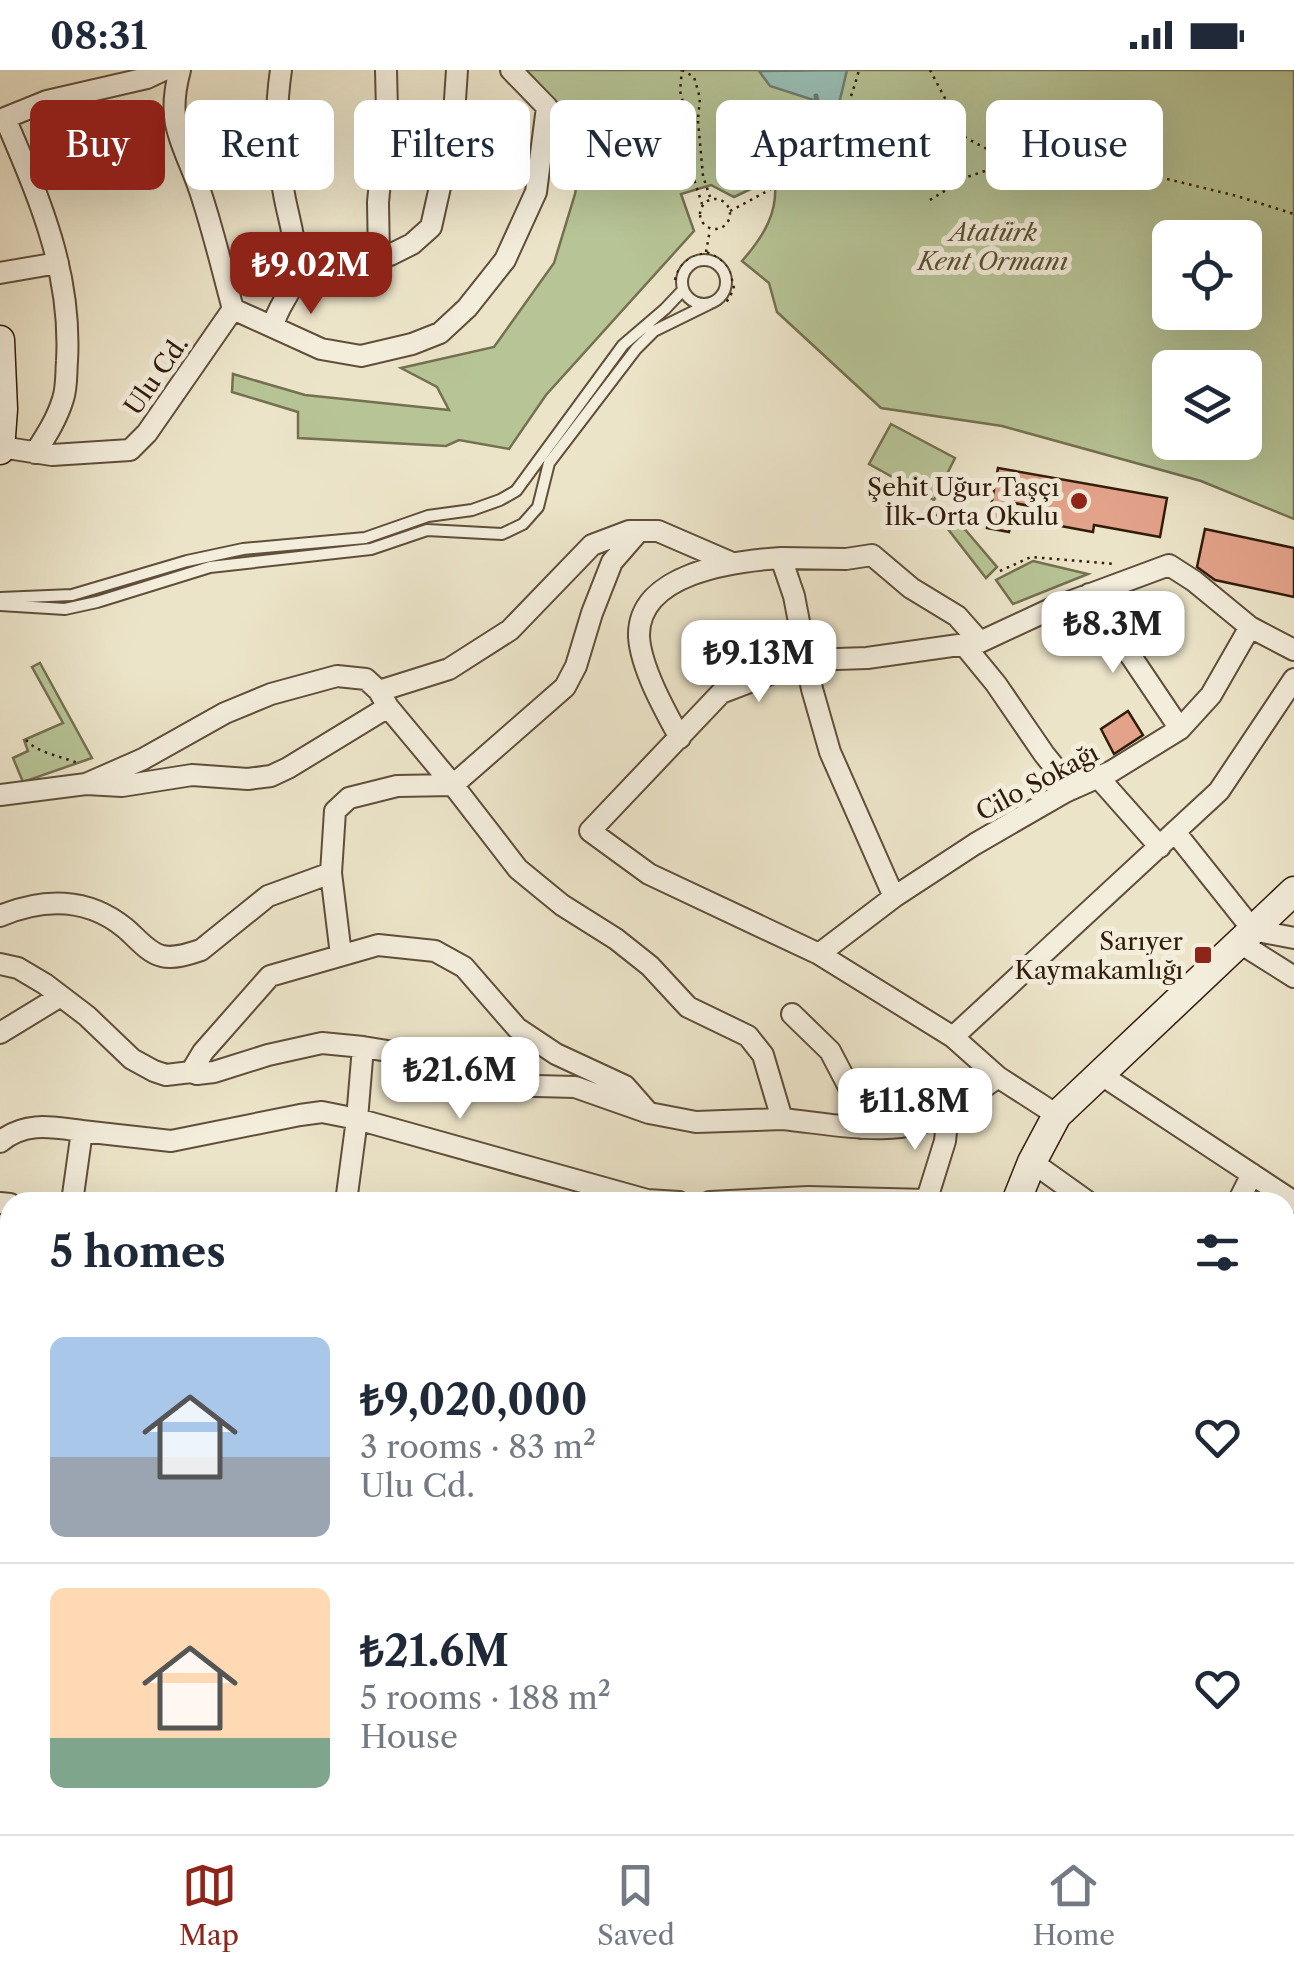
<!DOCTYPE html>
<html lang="en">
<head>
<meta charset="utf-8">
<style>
  body { margin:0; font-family:"Libre Caslon Text",serif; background:#f6f6f7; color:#1f2937; height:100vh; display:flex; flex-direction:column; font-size:38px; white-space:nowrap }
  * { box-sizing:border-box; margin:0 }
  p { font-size:32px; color:#747a83 }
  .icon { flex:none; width:55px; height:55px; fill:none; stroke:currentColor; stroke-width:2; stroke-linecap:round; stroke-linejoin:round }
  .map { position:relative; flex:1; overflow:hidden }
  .panel { position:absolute; left:0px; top:1122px; width:1295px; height:642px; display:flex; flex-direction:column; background:#fff; border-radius:30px 30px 0 0; box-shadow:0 10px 40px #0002 }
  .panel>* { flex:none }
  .guide { position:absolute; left:30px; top:30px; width:1235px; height:90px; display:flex; gap:20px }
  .tools { position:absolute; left:1152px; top:150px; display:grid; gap:20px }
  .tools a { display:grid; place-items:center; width:110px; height:110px; border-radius:15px; background:#fff; box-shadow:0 10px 40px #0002; font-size:50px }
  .price { position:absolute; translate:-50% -85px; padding:0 22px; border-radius:20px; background:#fff; color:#222; font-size:32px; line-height:65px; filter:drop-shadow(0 2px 5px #0008) }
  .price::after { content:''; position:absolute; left:50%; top:60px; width:30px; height:22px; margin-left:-15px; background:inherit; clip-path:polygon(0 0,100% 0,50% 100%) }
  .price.active { background:#8f2418; color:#fff }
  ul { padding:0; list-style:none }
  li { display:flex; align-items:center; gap:30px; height:250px; padding:0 50px }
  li+li { border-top:2px solid #e0e1e3 }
  li span { display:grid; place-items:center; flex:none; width:280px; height:200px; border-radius:15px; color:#555 }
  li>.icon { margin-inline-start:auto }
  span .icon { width:120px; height:120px; fill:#fffc; stroke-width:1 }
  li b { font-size:42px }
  h2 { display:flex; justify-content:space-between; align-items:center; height:120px; padding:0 50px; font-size:42px }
  .chip { padding:0 35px; border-radius:15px; background:#fff; box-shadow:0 10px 40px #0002; font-size:35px; line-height:90px }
  .chip.active { background:#8f2418; color:#fff }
  .status { display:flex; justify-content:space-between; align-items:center; height:70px; padding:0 50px; background:#fff; direction:ltr }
  .status svg { height:28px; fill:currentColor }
  .menu { display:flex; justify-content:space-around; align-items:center; height:140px; border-top:2px solid #e0e1e3; background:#fff; font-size:28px; color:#747a83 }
  .menu a { display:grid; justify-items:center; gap:5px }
  .menu .active { color:#8f2418 }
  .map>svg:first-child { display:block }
</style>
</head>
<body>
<div class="status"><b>08:31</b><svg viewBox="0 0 49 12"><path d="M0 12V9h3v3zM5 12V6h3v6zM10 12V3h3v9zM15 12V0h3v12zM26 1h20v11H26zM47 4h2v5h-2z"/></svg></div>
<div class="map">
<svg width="1294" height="1764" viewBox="0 0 1294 1764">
  <rect width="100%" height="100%" fill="#ece4c9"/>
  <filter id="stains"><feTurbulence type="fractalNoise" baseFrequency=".002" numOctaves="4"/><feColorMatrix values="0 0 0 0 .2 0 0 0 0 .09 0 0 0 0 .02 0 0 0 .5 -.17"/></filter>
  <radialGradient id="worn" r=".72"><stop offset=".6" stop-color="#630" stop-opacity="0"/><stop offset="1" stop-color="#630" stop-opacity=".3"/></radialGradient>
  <path fill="#b7c496" stroke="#747050" stroke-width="2.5" fill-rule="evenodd" d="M523,0H1294V449L1201,411L1002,356L881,338L777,242L769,213L742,191C763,167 780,141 774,108L734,127L711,115L681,124L694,161L546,325L509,379L459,370L446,376L298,368V342L232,322L233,304L305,325L449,340L437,317L401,298L494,277L554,193L575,124L585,70L557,46ZM1170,168H1245V242H1170ZM1170,298H1245V372H1170Z
    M891,354L955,388L934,430L869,394Z
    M945,436L997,497L986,508L937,445Z
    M1033,491L1088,504L1013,534L996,510Z
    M40,593L92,688L23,712L13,688L28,681L24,670L63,653L32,597Z"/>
  <path fill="#99bfb5" stroke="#6f7e71" stroke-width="2.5" d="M847,0L838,38L770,16L759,1Z"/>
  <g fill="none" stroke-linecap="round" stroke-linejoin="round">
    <path stroke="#6f7e71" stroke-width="5" d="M759,110C793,91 827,71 816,26"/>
  </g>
  <path fill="#e3a38b" stroke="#311c0a" stroke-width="2.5" d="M998,398L1167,428L1160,467L1094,455L1093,462L1039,452L1041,438L1014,433L1009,462L987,458Z
    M1205,459L1294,478V527L1215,510L1197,497Z
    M1128,641L1143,665L1114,684L1101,659Z"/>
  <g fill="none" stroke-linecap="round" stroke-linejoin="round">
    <g stroke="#604e3a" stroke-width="14">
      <path id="lane" d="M682 212a22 22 0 1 1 44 0a22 22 0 1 1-44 0Z
        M0,528L72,525L187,491L243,479L365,468L428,446L472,440L500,430L516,421L623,275L665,239L683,220
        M0,535L65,539L97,532L210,497L371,479L427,460L502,464L523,454L538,437L549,393L636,279L654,261L713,232
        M1285,1539L1294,1543"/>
    </g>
    <g stroke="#604e3a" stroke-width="24">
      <path id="street" d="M180,0C164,58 186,75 202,127C214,164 223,202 233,239
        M5,48C39,128 72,202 67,291C66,303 67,317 63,329C57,349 46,366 35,383
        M0,50L47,31L147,8L164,0
        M379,189L378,132L387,41L386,0
        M296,191L360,194L390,185L412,174L431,157L453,59L457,0
        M0,203L58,193
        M273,257C278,231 296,224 296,193C296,169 288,147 284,124C276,83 275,40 281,0
        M1,377L52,385L130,380L147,363L233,239L321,279L361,286L412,274L440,263L467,238L505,190L536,122L547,37L511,0
        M781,488L846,489L872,485L911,518L957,546L980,572
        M1089,524L1180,659
        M964,575L996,614L1044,684L1072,719
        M379,621L449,599L510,560L592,475L629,461H658L732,493
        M680,668C665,641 641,598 639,567C637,503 734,491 781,488L794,526L812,619L830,682L894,827
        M1098,707L1160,777
        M86,714L143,689L225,643L271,624L337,606L366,609L379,621L388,637L453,715L518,799L562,835L616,869L650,896L688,937L748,966L763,985L782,1049C835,1054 897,1070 946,1043C964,1033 981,1019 998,1007L953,967L1219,721L1294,609
        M0,725L86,714L122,716L192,705L248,709L271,706L288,698L388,637
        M1175,762L1253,860L1294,868
        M331,803L341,885
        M0,846C43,828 87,827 125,858C136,867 148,883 162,886C174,889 189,884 201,880L268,826L331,803L335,741L349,728L397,716L453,715L565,617L576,596L592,543L612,492L639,461
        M1240,873L1294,907
        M819,884L894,827L975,774L1065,722L1112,701L1180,659L1211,625L1250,557
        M0,894L18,898L45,914L87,946L132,989L154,1001L166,1005L191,1002
        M792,944L830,981L852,1023L861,1058
        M0,963L59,927
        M953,967L819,884L649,804L590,761L721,623L807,590L867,588L980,572L1053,538L1169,495L1194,511L1250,557L1294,580
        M363,977L322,973L268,985L214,1002L197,1004L191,1002L203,982L270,906L378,875L435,881L464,897L517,958L556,984L625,1016L647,1041
        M1100,1004L1294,1132
        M998,1007L1057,1045
        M0,1072C25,1051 52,1057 82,1061
        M1032,1092L1088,1132
        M72,1132L82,1061L171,1071L300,1045L322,1042L357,1049L363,977L406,984L502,1015L575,1017L649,1043L696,1052L782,1049
        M346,1132L357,1049L647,1130L679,1132
        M710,1132L808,1127L927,1130
        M926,1132L945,1071L948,1042
        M1238,1132L1252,1104
        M0,1133L10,1134
        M1285,1282L1294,1289
        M0,1293L10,1304
        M1285,1387L1294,1392
        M0,1428L10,1427
        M1285,1428L1294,1416
        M0,1577L10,1569
        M0,1651L10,1652L0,1726
        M1285,1708L1294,1709
        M606,1755L607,1764
        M799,1755L800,1764
        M104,1764L106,1755
        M234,1764L242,1755
        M1080,1764L1082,1755
        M1164,1764L1165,1755"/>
    </g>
    <g stroke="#311c0a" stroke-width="31">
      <path id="secondary" d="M0,270L3,339L0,380
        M1016,1132L1032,1092L1057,1045L1294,821
        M950,1755L951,1764"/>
    </g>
    <path stroke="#311c0a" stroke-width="2.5" stroke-dasharray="2.5 5" stroke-linecap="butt" d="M682,0L694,7L700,28L698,49L686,43L680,21Z
      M930,0L966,68L1012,92
      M686,44L691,100L702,134
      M698,51L703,106L710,127
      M700 144a15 15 0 1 1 30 0a15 15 0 1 1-30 0Z
      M930,130L967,107L1012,92L1130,100L1237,126L1294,144
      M730,141C804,102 836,86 859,0
      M706,182L710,160
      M675,210C680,191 689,190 706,182C724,189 731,200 734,219L726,233
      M1000,501L1031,487L1115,494
      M26,670C39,684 62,686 80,694"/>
    <use href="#lane" stroke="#f3eddc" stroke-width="10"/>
    <use href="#street" stroke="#f3eddc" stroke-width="20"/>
    <use href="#secondary" stroke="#f3eddc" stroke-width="28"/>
  </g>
  <g fill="#8f2418" stroke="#f3eddc" stroke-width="4">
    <circle cx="1079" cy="431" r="10"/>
    <rect x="1193" y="875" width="20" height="20" rx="5"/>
  </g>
  <g text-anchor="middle" stroke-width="10" stroke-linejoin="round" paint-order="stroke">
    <g font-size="25" font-style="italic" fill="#594e34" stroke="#f3eddc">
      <text x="993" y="171">Atatürk<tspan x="993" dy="29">Kent Ormanı</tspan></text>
    </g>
    <g font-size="25" fill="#311c0a" stroke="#f3eddc">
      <text transform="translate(156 305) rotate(-55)" y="9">Ulu Cd.</text>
      <text transform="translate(1037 712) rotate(-28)" y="9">Cilo Sokağı</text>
    </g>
    <g font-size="25" fill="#311c0a" stroke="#f3eddc" text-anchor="end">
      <text x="1059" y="426">Şehit Uğur Taşçı<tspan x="1059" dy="29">İlk-Orta Okulu</tspan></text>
      <text x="1183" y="880">Sarıyer<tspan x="1183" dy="29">Kaymakamlığı</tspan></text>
    </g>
  </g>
  <rect width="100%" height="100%" filter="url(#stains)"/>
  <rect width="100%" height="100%" fill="url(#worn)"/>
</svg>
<div class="tools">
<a><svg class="icon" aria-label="locate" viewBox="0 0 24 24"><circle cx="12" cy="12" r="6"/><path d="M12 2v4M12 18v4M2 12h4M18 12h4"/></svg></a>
<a><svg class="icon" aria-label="layers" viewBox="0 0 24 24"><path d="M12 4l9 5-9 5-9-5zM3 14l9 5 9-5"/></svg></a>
</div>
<b class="price active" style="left:311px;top:247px">₺9.02M</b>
<b class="price" style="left:1113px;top:606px">₺8.3M</b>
<b class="price" style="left:759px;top:635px">₺9.13M</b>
<b class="price" style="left:460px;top:1052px">₺21.6M</b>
<b class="price" style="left:915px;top:1083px">₺11.8M</b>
<div class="guide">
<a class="chip active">Buy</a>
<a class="chip">Rent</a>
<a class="chip">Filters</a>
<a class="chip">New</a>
<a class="chip">Apartment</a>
<a class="chip">House</a>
</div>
<section class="panel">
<h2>5 homes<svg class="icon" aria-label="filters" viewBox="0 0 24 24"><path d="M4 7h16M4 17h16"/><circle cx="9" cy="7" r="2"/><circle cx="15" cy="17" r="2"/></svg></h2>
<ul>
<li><span style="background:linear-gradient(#a9c7e8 60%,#9aa5b1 0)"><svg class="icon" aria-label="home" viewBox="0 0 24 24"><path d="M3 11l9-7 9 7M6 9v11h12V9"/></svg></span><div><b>₺9,020,000</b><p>3 rooms · 83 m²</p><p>Ulu Cd.</p></div><svg class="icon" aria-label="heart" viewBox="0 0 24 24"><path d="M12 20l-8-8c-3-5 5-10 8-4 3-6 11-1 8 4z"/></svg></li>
<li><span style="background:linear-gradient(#ffd9b3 75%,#7fa58c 0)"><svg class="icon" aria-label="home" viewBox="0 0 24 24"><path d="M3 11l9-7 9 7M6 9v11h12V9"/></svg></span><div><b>₺21.6M</b><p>5 rooms · 188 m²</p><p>House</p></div><svg class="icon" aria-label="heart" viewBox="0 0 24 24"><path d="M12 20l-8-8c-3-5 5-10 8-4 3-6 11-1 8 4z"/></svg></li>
</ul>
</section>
</div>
<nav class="menu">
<a class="active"><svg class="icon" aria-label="map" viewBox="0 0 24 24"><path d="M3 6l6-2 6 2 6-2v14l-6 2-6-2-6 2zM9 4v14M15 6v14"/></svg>Map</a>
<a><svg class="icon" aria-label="saved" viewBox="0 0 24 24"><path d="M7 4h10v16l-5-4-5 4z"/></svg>Saved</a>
<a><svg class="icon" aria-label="home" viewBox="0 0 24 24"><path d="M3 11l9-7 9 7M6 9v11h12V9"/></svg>Home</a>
</nav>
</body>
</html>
